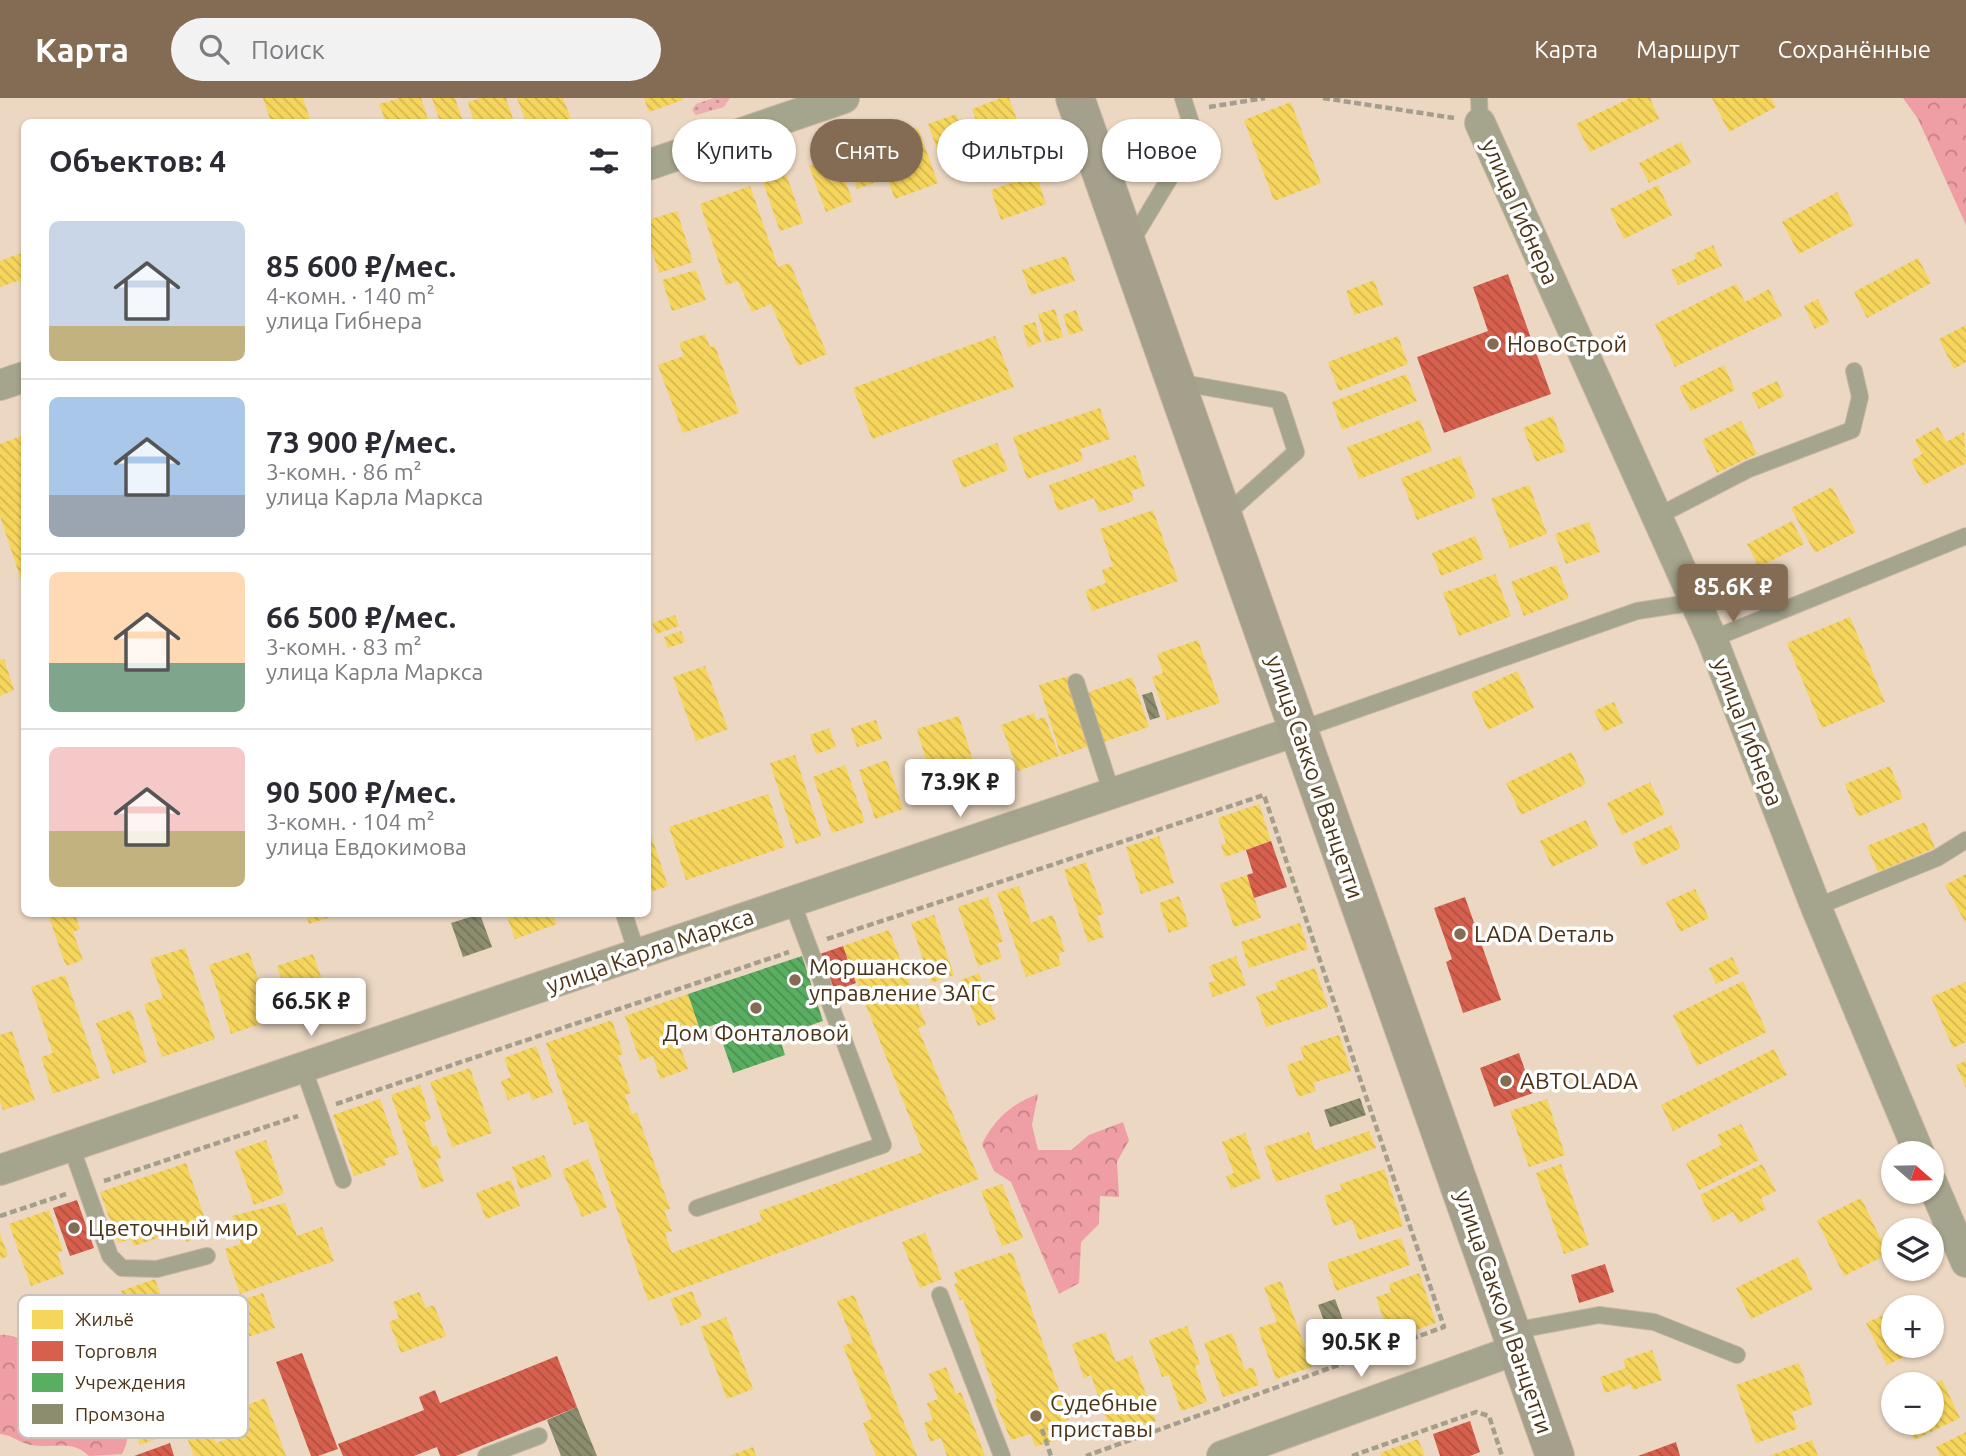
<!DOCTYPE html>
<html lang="ru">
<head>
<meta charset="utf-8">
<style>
  body { margin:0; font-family:Ubuntu,sans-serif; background:#f2f2f3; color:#2b2b33; height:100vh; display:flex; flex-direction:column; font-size:26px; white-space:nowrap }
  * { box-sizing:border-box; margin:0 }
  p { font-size:23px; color:#7c7c81 }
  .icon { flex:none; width:38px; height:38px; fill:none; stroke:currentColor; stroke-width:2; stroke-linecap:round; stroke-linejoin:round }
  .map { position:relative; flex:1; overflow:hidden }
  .panel { position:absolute; left:21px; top:21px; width:630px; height:798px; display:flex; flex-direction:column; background:#fff; border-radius:10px; box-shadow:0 2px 5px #0004 }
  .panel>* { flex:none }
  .hud { position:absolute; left:672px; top:21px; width:665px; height:63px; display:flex; gap:14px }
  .needle { width:46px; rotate:110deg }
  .tools { position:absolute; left:1881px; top:1043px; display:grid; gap:14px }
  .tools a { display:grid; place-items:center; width:63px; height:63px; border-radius:50%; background:#fff; box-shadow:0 2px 5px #0004; font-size:35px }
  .price { position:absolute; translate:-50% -60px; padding:0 16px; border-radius:7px; background:#fff; color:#222; font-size:23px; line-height:46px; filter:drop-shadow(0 2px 4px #0008) }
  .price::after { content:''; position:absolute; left:50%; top:42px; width:21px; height:16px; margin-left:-10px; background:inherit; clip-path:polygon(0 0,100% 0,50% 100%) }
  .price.selected { background:#846c54; color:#fff }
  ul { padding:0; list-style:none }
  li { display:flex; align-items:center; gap:21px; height:175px; padding:0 28px }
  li+li { border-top:2px solid #e1e1e2 }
  li span { display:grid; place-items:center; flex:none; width:196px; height:140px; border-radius:10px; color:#555 }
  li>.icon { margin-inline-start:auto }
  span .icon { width:84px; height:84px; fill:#fffc; stroke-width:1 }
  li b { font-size:30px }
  h2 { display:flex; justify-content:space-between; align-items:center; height:84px; padding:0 28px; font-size:30px }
  .chip { padding:0 24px; border-radius:32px; background:#fff; box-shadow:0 2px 5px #0004; font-size:24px; line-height:63px }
  .chip.selected { background:#846c54; color:#fff }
  header { display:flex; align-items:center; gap:42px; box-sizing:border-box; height:98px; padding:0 35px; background:#846c54; color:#fff }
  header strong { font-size:33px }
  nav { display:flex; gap:38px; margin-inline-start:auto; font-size:24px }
  .search { width:490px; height:63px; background:#f2f2f3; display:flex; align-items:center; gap:18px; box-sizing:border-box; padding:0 24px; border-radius:38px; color:#7c7c81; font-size:26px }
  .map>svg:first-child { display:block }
</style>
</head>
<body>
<header>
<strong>Карта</strong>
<div class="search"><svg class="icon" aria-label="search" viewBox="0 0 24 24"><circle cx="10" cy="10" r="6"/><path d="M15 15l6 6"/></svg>Поиск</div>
<nav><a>Карта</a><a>Маршрут</a><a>Сохранённые</a></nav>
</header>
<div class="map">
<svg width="1966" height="1358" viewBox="0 0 1966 1358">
  <defs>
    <pattern id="grass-dots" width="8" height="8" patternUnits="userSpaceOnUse" patternTransform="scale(1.75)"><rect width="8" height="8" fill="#ecaeaf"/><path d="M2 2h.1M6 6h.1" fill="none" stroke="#c18e8d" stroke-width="1.8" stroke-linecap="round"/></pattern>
    <pattern id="forest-crowns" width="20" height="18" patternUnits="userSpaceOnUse" patternTransform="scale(1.75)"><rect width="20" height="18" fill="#ef9ea5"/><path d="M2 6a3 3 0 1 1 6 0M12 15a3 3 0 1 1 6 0" fill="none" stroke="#c48185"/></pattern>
    <pattern id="homes-back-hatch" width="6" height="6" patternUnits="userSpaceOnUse" patternTransform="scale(1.75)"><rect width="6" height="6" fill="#f6d55c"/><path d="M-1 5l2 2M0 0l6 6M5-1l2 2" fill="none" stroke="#d5b74f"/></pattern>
    <pattern id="shops-back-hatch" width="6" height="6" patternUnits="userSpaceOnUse" patternTransform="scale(1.75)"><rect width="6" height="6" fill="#d6604d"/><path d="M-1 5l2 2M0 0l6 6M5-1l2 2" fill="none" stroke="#b0503f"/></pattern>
    <pattern id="public-back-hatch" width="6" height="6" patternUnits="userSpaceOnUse" patternTransform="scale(1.75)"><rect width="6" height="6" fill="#5aae61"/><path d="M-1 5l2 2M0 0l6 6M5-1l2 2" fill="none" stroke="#4d8e4f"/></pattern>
    <pattern id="industry-back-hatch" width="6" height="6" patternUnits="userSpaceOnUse" patternTransform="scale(1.75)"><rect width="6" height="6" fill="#8c8c6e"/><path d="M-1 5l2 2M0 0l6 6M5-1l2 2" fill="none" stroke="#757359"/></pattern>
  </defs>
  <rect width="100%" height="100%" fill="#ebd7c2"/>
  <path fill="url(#grass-dots)" d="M714,0H730L724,9L696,17L692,12L696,6Z"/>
  <path fill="url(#forest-crowns)" d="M1903,0H1966V127L1918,21Z
    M1038,996L1032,1027L1038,1052H1071L1089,1037L1123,1024L1129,1042L1117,1064L1119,1099L1100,1098L1099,1126L1081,1144L1079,1185L1059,1196L1011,1084L994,1073L982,1046C995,1021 1011,1006 1038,996Z
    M113,1224C140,1232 144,1267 152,1292L121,1304C126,1324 132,1338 122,1356L89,1358C71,1341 54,1351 31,1347C19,1345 13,1337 0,1336V1237C17,1235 31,1250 47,1249C71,1248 90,1231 113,1224Z"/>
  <path fill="url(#homes-back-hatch)" d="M263,0H303L311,24H271Z
    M400,0H421L429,24H386L379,6Z
    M432,0H455L463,24H440Z
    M481,0H506L514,24H474L468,4Z
    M517,0H563L572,24H526Z
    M644,0H682L683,2L649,14Z
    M1001,0H1009L1028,52L991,65L972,11Z
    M1630,0H1650L1659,21L1590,54L1576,26Z
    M1712,0H1771L1776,9L1729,34Z
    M1291,4L1321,85L1274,103L1244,22Z
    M956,16L964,41L937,51L928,26Z
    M918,30L938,85L895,101L874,45Z
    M1681,44L1691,65L1649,85L1639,65Z
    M863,49L876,84L857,91L845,55Z
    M836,59L853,103L826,114L809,68Z
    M786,76L803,125L780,133L763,84Z
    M1036,76L1046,106L1001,122L991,92Z
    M1658,87L1672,117L1624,141L1610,111Z
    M750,88L778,169L790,165L827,256L798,268L771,206L752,214L738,183L726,187L700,106Z
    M1837,94L1854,127L1799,156L1782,124Z
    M677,113L693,164L659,175L648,139V122Z
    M1713,147L1722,168L1678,187L1671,172L1696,161L1694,156Z
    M24,154V193L20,182L0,189V163Z
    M1066,158L1075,183L1031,197L1022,172Z
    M1918,160L1931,185L1867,220L1854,194Z
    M696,172L706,202L672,213L662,182Z
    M1374,182L1383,207L1354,217L1346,193Z
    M1736,186L1745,204L1769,191L1782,218L1675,269L1655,226Z
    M1818,201L1829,224L1815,231L1804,208Z
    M1055,211L1063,239L1046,244L1038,216Z
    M1076,212L1083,233L1069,237L1063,217Z
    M1035,224L1041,244L1028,249L1022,228Z
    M1966,227V264L1954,271L1939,241Z
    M705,236L710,249L715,248L739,315L683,335L658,267L684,258L679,245Z
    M995,238L1014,289L872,341L853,290Z
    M1398,238L1408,266L1339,293L1328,264Z
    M1724,267L1735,292L1691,313L1679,289Z
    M1406,276L1417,303L1342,332L1332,304Z
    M1777,283L1784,298L1759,311L1751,295Z
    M1100,310L1110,341L1080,351L1083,362L1027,381L1013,339Z
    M1553,318L1566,353L1536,364L1523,330Z
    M1420,322L1432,353L1359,381L1347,349Z
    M1741,323L1757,356L1717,375L1702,342Z
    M1938,329L1946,344L1964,334L1966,365L1924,387L1911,363L1922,356L1915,342Z
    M24,337V491L0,418V346Z
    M997,345L1008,372L963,390L952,362Z
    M1135,357L1145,388L1131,393L1134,403L1099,414L1094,400L1058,413L1049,387Z
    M1460,358L1476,399L1417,422L1401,380Z
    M1529,387L1547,436L1510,450L1491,401Z
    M1832,389L1856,434L1815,455L1791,410Z
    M1153,412L1178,483L1092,513L1085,493L1106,485L1102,472L1113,468L1100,431Z
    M1792,423L1804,446L1759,469L1747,446Z
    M1589,424L1600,454L1566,466L1555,436Z
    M1475,438L1484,461L1441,478L1432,455Z
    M1556,467L1569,500L1524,518L1511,484Z
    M1495,476L1511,518L1459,538L1443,495Z
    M675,517L679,528L656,536L652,525Z
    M1850,519L1885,604L1822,630L1787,545Z
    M681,533L685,544L668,550L664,539Z
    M1198,542L1220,605L1167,622L1152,579L1163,575L1157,556Z
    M4,561L14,592L0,598V562Z
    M705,568L728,631L696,643L673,579Z
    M1517,573L1534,610L1488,632L1471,595Z
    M1068,578L1092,647L1061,658L1039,587Z
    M1132,579L1149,629L1103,644L1086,595Z
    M1614,604L1623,625L1604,634L1594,613Z
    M1034,615L1036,622L1045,619L1059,658L1018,673L1001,627Z
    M959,618L980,685L917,707L906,673L927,666L917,631Z
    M876,622L882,641L857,649L851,630Z
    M829,630L836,649L816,656L810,637Z
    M1572,654L1586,686L1521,717L1506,685Z
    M795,657L821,738L796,746L770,665Z
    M887,662L903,711L875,721L859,672Z
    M845,667L865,724L832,735L813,679Z
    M1890,668L1903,700L1858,719L1845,686Z
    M1650,684L1665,716L1622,737L1607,705Z
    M768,696L785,749L686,782L669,729Z
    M1259,706L1271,743L1225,759L1221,747L1226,745L1218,720Z
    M1586,722L1598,748L1552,769L1540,743Z
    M1925,724L1935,750L1878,774L1867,748Z
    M1671,727L1681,750L1642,768L1632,745Z
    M648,728L668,788L648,795Z
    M1159,738L1174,785L1141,796L1126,749Z
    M1086,764L1104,816L1097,818L1104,839L1088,844L1064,772Z
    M1966,776V826L1945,787Z
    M1247,777L1261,820L1234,829L1220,786Z
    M1019,788L1031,825L1053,817L1065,853L1058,856L1061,867L1026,879L997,795Z
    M1695,791L1709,820L1680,834L1666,804Z
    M1179,798L1189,828L1169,835L1159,805Z
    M988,799L1003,843L997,846L1002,860L978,868L958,809Z
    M48,816H75L80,831L73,834L83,862L66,868Z
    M306,816H330L331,819L309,826Z
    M506,816H553L557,826L515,841Z
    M934,817L954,877L931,885L911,825Z
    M1300,825L1308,851L1249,870L1241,844Z
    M889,832L926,927L918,930L979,1081L648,1203L587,1023L574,1027L546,945L612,922L623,956L618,958L631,995L625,997L632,1016L637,1015L670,1111L664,1112L672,1133L665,1135L672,1155L762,1123L759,1113L923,1054L843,848Z
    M185,850L215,941L162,959L144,906L163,900L150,861Z
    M249,854L272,922L231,936L209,867Z
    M313,856L329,902L293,914L277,868Z
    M1236,858L1246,887L1213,899L1208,885L1215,883L1209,868Z
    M1732,859L1740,875L1716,886L1709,870Z
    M1315,870L1328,909L1266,929L1256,898L1278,891L1275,884Z
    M979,875L996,921L978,928L961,882Z
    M65,877L100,980L53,996L41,959L53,955L31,889Z
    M1743,883L1767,934L1697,968L1673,917Z
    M1966,884V944L1953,950L1931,899Z
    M688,896L702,937L679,945L688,971L660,981L653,958L640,963L625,918Z
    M131,912L147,964L113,976L96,925Z
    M12,933L35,1002L3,1012L0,1003V937Z
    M1339,937L1351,973L1313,985L1316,993L1298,999L1287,967L1304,961L1300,949Z
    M536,948L553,995L532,1002L529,994L508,1002L501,983L511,979L504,960Z
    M1774,951L1787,977L1673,1033L1661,1007Z
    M1966,963V990L1956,967Z
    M470,970L492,1035L452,1049L430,984Z
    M420,987L431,1021L424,1024L433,1049L437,1047L441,1060L436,1062L444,1083L422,1091L391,997Z
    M380,1001L399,1056L384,1061L386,1067L354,1078L333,1017Z
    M1547,1001L1565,1057L1529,1069L1510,1013Z
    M1741,1026L1759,1062L1699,1092L1686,1065L1722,1047L1717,1037Z
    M1369,1033L1376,1050L1276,1084L1264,1049L1309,1034L1315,1052Z
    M1245,1035L1261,1080L1231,1091L1226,1078L1234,1075L1222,1044Z
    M266,1042L284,1096L254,1107L235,1053Z
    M544,1057L552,1079L520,1091L512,1069Z
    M588,1061L607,1109L582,1119L562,1072Z
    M186,1065L210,1136L186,1144L182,1132L134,1148L131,1141L118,1145L100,1094Z
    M1561,1066L1589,1147L1564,1156L1536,1075Z
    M1762,1066L1776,1093L1761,1100L1766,1111L1739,1125L1733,1114L1713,1124L1700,1097Z
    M1384,1071L1403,1128L1359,1142L1352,1122L1334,1128L1324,1098L1342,1092L1340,1086Z
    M511,1082L520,1108L486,1121L476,1095Z
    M1002,1086L1023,1140L1002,1148L981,1093Z
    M1861,1100L1888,1156L1844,1178L1817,1122Z
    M285,1105L297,1138L322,1129L334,1163L240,1196L225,1151L241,1146L232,1118Z
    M49,1112L63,1153L57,1154L64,1176L31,1188L9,1126Z
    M0,1135L8,1158L0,1161Z
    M925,1135L942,1181L920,1190L902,1144Z
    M1401,1140L1410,1167L1336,1193L1327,1165Z
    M1012,1154L1069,1322L1052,1328L1057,1342L1035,1349L1031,1336L1011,1342L994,1302L997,1301L963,1201L960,1202L954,1186L958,1185L954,1174Z
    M1798,1159L1813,1191L1751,1221L1736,1190Z
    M1419,1175L1436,1225L1390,1241L1376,1199L1391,1194L1389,1186Z
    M155,1181L166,1212L132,1224L121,1193Z
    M1281,1183L1312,1269L1276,1281L1258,1230L1277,1224L1264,1189Z
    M692,1193L702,1219L681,1228L670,1201Z
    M419,1194L426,1210L434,1207L446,1238L401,1255L389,1224L399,1220L393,1204Z
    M263,1195L275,1230L227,1246L215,1211Z
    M854,1197L917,1358H876L863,1325L872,1321L843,1248L853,1244L837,1203Z
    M1894,1212V1248H1927L1887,1267L1866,1225Z
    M726,1219L753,1291L727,1301L700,1229Z
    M1187,1228L1200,1266L1195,1268L1207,1304L1181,1313L1169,1277L1162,1279L1149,1242Z
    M1105,1234L1116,1264L1132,1258L1156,1323L1112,1339L1091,1277L1084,1280L1072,1246Z
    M1232,1235L1245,1272L1253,1269L1259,1287L1223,1299L1204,1245Z
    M1652,1252L1662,1282L1633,1292L1631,1286L1605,1295L1600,1279L1626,1270L1623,1262Z
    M1799,1265L1813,1306L1792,1314L1797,1331L1756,1345L1736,1287Z
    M946,1269L956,1296L961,1294L985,1358H947L941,1340L930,1344L924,1325L933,1322L927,1305L938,1301L929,1276Z
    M1942,1282L1960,1320L1914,1342L1905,1325H1932V1287Z
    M160,1295L174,1334L140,1347L126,1307Z
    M265,1300L286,1358H194L186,1337L210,1329L216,1345L244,1335L235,1312Z
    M1966,1334V1358H1940L1936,1349Z
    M1418,1341L1425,1358H1381L1380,1355Z
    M1812,1342L1818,1358H1769Z
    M753,1349L756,1358H729Z"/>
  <path fill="url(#shops-back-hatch)" d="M1508,176L1551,296L1444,335L1417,259L1488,233L1473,189Z
    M1271,743L1287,789L1254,800L1247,777L1253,775L1246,752Z
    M1465,799L1501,902L1463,915L1446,864L1452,861L1434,810Z
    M843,848L856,885L831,894L817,857Z
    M1519,955L1533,995L1494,1009L1480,970Z
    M77,1102L94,1150L70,1158L53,1110Z
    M1605,1166L1614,1194L1579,1205L1571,1177Z
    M302,1255L338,1351L318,1358H311L276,1264Z
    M557,1258L577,1309L456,1358H440L437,1349L414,1358H343L338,1346L424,1312L419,1299L435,1292L440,1305Z
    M1470,1323L1480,1354L1470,1358H1440L1433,1336Z
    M1676,1344L1680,1358H1638Z
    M170,1345L174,1358H134Z"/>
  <path fill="url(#public-back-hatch)" d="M802,858L823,923L779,938L785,957L733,975L716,926L700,932L688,896Z"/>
  <path fill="url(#industry-back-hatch)" d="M1152,594L1160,619L1150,622L1142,597Z
    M480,816L492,849L463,859L451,825Z
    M1360,1000L1366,1017L1330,1029L1324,1012Z
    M1335,1201L1355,1254L1338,1260L1318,1207Z
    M577,1309L597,1358H561L547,1322Z"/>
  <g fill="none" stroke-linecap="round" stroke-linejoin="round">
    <g stroke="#c8b6a3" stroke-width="18">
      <path id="service" d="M1479,0L1480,25
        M1131,144L1195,38L1183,0
        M1177,284L1279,302L1296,354L1223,419
        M1658,418L1749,371L1852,332L1860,299L1854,273
        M1712,541L1966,438
        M1076,584L1112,696
        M1299,632L1637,513L1696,504
        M1816,809L1937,760L1966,742
        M624,816L638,858
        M303,969L343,1082
        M71,1048L110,1158L122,1170L157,1171L207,1158
        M697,1110L883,1047L792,804
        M940,1197L1002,1358
        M1512,1233L1599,1217L1654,1224L1737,1257
        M486,1358L539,1338"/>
    </g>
    <g stroke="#c8b6a3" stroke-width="32">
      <path id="minor" d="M1480,25L1712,541L1816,809L1919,1055
        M648,67L844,0
        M0,287L24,279
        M0,1072L1299,632
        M1932,1085L1966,1164
        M1222,1358L1518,1251"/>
    </g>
    <g stroke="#c8b6a3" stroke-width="40">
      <path id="primary" d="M1075,0L1555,1358"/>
    </g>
    <path stroke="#a49f8b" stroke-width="4.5" stroke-dasharray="7 3.5" stroke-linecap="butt" d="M1323,0L1454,20
      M1209,9L1265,0
      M827,841L1264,697L1444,1229L1086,1358
      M336,1006L789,854
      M104,1083L298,1018
      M0,1118L66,1096
      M1042,1331L1051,1358
      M1352,1358L1476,1314L1489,1318L1502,1358"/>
    <use href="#service" stroke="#a5a58d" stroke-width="16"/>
    <use href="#minor" stroke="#a5a58d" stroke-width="30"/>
    <use href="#primary" stroke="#a4a08b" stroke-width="38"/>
  </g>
  <g fill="#846c54" stroke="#fff" stroke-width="2.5">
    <circle cx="1493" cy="246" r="7"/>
    <circle cx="1460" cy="836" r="7"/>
    <circle cx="795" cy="882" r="7"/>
    <circle cx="756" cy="910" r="7"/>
    <circle cx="1506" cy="983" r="7"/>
    <circle cx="74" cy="1130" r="7"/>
    <circle cx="1036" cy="1318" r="7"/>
  </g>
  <g text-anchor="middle" stroke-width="7" stroke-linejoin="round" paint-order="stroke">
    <g font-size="23" fill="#4c3318" stroke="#fff">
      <text transform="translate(1520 114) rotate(66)" y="8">улица Гибнера</text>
      <text transform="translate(1748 634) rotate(69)" y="8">улица Гибнера</text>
      <text transform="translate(1315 679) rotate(71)" y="8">улица Сакко и Ванцетти</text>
      <text transform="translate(650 853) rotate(-19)" y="8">улица Карла Маркса</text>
      <text transform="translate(1504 1214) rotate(71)" y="8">улица Сакко и Ванцетти</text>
    </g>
    <g font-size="23" fill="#4c3318" stroke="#fff" text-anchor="start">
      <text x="1507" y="254">НовоСтрой</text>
      <text x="1474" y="844">LADA Dеталь</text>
      <text x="809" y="877">Моршанское<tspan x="809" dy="26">управление ЗАГС</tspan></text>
      <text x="756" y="943" text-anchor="middle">Дом Фонталовой</text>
      <text x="1520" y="991">АВТОLADA</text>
      <text x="88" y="1138">Цветочный мир</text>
      <text x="1050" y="1313">Судебные<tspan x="1050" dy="26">приставы</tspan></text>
    </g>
  </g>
  <rect x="18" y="1197" width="230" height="143" rx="10" fill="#fff" stroke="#c9c2ba" stroke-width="2"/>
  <rect x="32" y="1212" width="31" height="19" fill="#f6d55c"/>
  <rect x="32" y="1243" width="31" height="20" fill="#d6604d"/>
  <rect x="32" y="1275" width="31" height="19" fill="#5aae61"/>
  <rect x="32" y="1306" width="31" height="20" fill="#8c8c6e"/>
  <g font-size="19" fill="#4c3318">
    <text x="75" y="1228">Жильё</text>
    <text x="75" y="1260">Торговля</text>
    <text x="75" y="1291">Учреждения</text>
    <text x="75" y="1323">Промзона</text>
  </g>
</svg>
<div class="tools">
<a><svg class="needle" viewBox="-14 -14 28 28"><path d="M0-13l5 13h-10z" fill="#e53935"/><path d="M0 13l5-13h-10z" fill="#7c7c81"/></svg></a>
<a><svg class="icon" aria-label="layers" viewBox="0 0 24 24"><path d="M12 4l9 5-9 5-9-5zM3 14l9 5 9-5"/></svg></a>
<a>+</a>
<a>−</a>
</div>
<b class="price selected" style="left:1733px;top:526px">85.6K ₽</b>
<b class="price" style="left:960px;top:721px">73.9K ₽</b>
<b class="price" style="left:311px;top:940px">66.5K ₽</b>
<b class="price" style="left:1361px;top:1281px">90.5K ₽</b>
<div class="hud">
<a class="chip">Купить</a>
<a class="chip selected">Снять</a>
<a class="chip">Фильтры</a>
<a class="chip">Новое</a>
</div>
<section class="panel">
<h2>Объектов: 4<svg class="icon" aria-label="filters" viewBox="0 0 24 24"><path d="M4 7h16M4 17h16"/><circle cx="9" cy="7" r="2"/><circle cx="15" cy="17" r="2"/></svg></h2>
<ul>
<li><span style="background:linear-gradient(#c9d6e8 75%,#c2b280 0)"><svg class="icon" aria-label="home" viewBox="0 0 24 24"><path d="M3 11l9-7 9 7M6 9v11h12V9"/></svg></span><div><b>85 600 ₽/мес.</b><p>4-комн. · 140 m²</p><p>улица Гибнера</p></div></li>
<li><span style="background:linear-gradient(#a9c7e8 70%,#9aa5b1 0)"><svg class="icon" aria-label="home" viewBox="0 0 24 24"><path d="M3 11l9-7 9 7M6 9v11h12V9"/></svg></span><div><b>73 900 ₽/мес.</b><p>3-комн. · 86 m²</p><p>улица Карла Маркса</p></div></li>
<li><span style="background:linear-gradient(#ffd9b3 65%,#7fa58c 0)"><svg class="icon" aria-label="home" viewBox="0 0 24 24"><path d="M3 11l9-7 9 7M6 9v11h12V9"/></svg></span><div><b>66 500 ₽/мес.</b><p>3-комн. · 83 m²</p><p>улица Карла Маркса</p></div></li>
<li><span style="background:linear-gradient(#f6c9c9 60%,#c2b280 0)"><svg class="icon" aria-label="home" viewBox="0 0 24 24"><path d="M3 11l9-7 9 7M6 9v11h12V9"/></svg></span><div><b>90 500 ₽/мес.</b><p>3-комн. · 104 m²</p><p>улица Евдокимова</p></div></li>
</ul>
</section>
</div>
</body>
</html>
